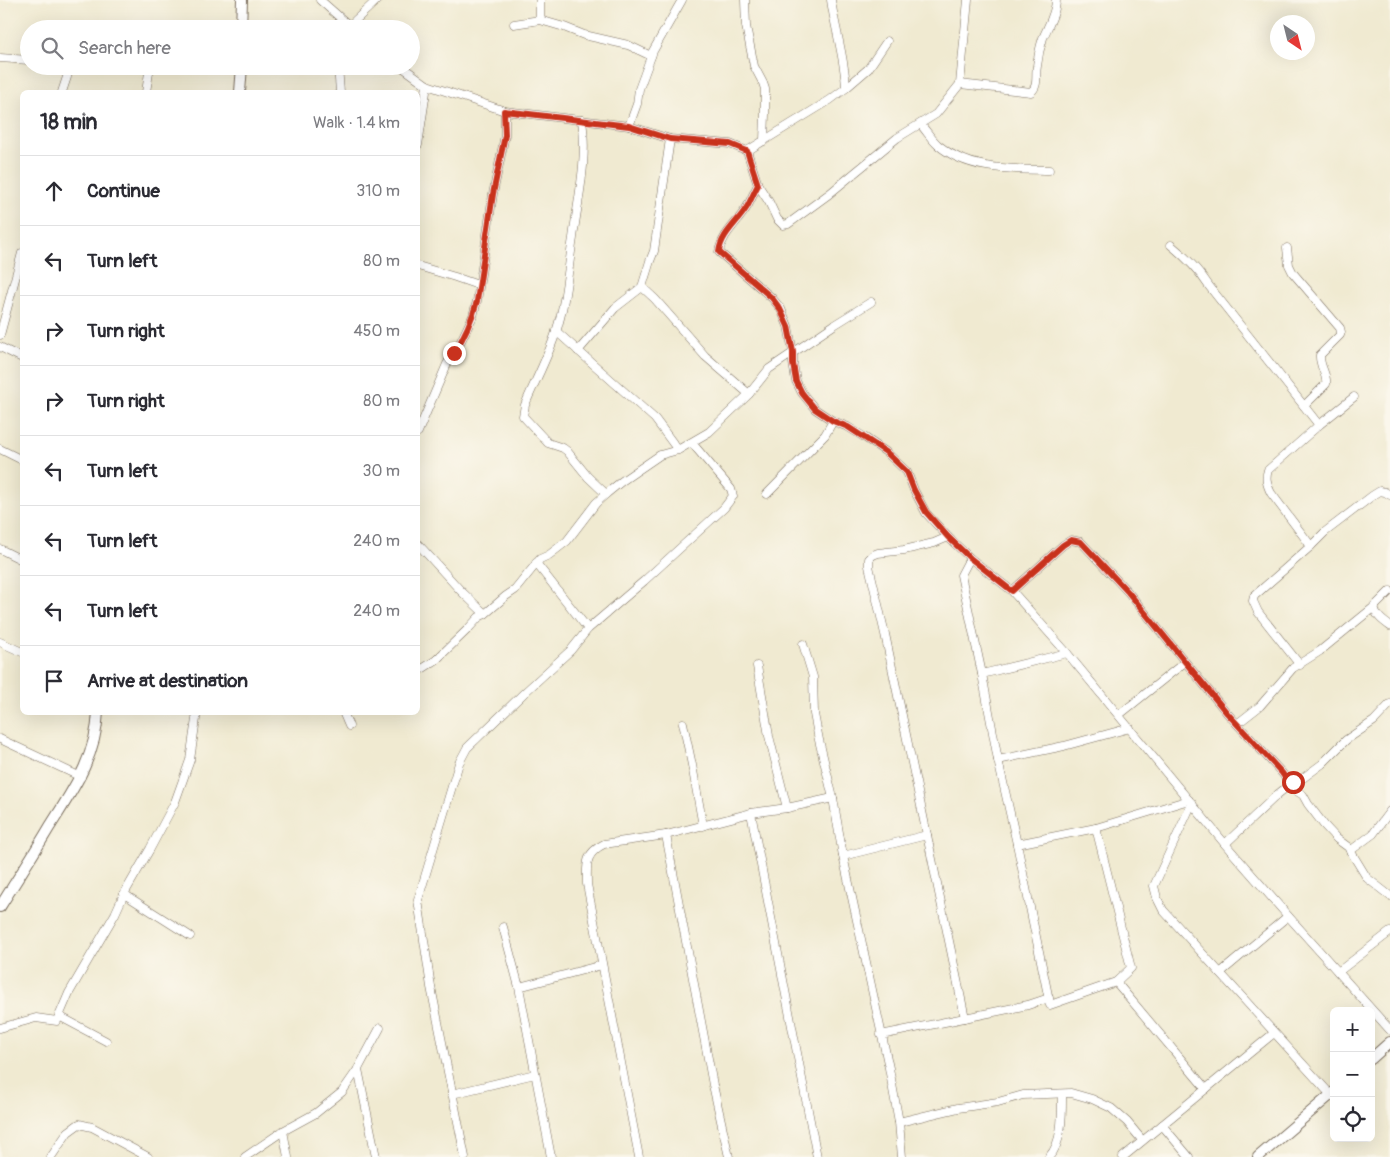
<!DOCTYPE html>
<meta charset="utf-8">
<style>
body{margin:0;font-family:Pangolin,sans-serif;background:#f7f7f7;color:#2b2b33}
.controls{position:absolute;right:15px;bottom:15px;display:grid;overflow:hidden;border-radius:8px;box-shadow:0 5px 20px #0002}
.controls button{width:45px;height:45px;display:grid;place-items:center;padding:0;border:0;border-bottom:1px solid #e1e1e2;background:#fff;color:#2b2b33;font:25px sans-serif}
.compass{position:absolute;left:1270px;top:15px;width:45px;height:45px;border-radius:50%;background:#fff;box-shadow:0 5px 20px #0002;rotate:145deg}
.stop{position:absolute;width:15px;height:15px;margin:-11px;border:4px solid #c8321e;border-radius:50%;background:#fff}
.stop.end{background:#c8321e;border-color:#fff;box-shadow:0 1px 5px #0008}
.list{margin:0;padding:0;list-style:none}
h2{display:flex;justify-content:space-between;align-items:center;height:65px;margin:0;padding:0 20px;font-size:21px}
h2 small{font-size:16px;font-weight:400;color:#7c7c81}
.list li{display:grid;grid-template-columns:32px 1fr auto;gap:15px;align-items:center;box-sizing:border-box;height:70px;padding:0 20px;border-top:1px solid #e1e1e2}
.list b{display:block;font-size:19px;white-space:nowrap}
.list em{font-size:16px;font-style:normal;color:#7c7c81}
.icon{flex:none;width:28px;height:28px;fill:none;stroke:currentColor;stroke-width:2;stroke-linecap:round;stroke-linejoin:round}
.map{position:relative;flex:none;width:1390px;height:1157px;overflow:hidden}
.search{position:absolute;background:#fff;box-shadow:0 5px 20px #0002;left:20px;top:20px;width:400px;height:55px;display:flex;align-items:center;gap:12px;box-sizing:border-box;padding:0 18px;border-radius:28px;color:#7c7c81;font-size:19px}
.panel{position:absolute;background:#fff;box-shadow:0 5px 20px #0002;left:20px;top:90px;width:400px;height:625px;border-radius:8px}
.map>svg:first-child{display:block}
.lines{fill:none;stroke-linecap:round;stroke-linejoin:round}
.minor-casing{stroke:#7a6d5d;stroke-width:9}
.tertiary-casing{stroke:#7a6d5d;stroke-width:12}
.minor{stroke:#fff;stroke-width:8}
.tertiary{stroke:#fff;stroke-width:10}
.route{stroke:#c8321e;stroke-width:6}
</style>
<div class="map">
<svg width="1390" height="1157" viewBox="0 0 1390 1157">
<rect width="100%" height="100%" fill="#fbf7ec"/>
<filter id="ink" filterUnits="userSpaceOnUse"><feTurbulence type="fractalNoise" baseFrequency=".02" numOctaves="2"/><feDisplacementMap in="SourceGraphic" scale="10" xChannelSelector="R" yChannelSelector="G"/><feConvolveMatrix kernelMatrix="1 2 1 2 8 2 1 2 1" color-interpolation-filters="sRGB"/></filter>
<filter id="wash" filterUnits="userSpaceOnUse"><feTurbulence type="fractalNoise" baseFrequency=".0096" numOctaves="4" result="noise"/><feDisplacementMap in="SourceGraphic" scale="20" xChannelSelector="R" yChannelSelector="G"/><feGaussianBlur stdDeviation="1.12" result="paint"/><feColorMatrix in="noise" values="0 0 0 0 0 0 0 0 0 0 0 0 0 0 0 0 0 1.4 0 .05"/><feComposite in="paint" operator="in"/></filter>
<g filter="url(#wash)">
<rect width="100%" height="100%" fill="#f0ead1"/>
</g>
<g filter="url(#ink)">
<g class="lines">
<g class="minor-casing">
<g id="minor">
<polyline points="320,0 353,29"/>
<polyline points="540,0 540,20"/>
<polyline points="745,0 746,26 754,66 763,83 765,89 765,114 764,141"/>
<path d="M831 0C835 29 845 59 846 88"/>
<polyline points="514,24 540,20 564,27 584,35 628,45 651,56"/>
<polyline points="346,29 377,0"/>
<polyline points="0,58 29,60"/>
<polyline points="338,66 340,92"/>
<polyline points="401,66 427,85 505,111 629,126 670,139 730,144 747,151"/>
<path d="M960 84 1031 92C1039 86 1035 75 1037 66 1038 57 1040 47 1043 38 1048 26 1056 13 1056 0"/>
<polyline points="62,92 67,77 68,66"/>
<polyline points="146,92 150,66"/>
<path d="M582 120C588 159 578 199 573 238 568 269 566 302 556 332 548 357 535 381 525 405L523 416 548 443 563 448 567 451 588 477 606 494"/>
<path d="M920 124C926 130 931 139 938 145 969 171 1011 169 1049 170"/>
<polyline points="629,126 637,104 639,89 653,51 682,0"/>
<polyline points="670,139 654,251 650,261 642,287 655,299 705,356 749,394"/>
<polyline points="418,145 427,85"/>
<polyline points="747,151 758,185 769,202 777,219 783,225 788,224 829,194 897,138 936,114 960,84 968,0"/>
<polyline points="747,151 830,100 846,88 868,69 887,41"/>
<path d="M758 185C754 192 751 200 747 207 738 222 722 234 719 252L772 298 781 309 788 326 793 352V363L796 381 802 393 815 409 833 421 848 427 864 437 886 452 907 472 914 490 926 513 948 537 970 558 1012 591 1067 653 1225 844 1288 916 1390 1030"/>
<path d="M1171 245C1187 258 1198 269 1209 286L1319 425"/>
<path d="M1287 248 1289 265 1293 273 1340 328 1341 332 1340 335 1320 355C1319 366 1328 376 1326 384L1304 406"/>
<polyline points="418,266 455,277 478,285"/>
<polyline points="556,331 655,419 678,450"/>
<polyline points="0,335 22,253"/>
<polyline points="0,347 22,358"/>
<polyline points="578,351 615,308 642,287"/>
<polyline points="418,432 447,364 460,343 473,316 477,301 493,194 505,135 505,111"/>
<polyline points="0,449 22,460"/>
<polyline points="767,494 825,435 833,421"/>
<polyline points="418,544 460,590 485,614"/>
<path d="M1311 546 1271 493C1267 485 1265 479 1268 470L1319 425 1354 397"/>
<polyline points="0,549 22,560"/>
<polyline points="970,558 961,575 982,674 998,760 1017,844 1050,1005 1116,982 1131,968 1096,828"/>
<polyline points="536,563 588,629"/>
<polyline points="1012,591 1063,545 1071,540 1081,542 1128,592 1227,713 1282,773 1295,790 1303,795 1308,804 1324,825 1337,839 1348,847 1367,878 1390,896"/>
<path d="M1374 607C1376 616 1383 621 1390 626"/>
<polyline points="0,642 22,652"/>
<polyline points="803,644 813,677 814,714 819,740 833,798 843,856 889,1068 899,1122 902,1157"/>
<polyline points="1300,665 1258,612 1253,601 1254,596 1311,546 1325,532 1372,496 1380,491 1385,492 1390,495"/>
<polyline points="757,666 769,736 787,808"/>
<polyline points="418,667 422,669 436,660 468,629 479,617 485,614 506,596 515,590 540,559 549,555 567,541 596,503 606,494 622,481 660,455 678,450 709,432 749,394 769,369 834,325 871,302"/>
<polyline points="982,674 1067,653"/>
<polyline points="343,712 349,726"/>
<polyline points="1119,715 1185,662"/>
<polyline points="683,723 692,765 703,826"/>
<polyline points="1237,724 1260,706 1293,668 1320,651 1374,607 1390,591"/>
<polyline points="0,739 81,777"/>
<polyline points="998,760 1064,746 1130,728"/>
<polyline points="1192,803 1154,886 1157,898 1163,910 1331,1095"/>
<polyline points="751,813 817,1157"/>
<polyline points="666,835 713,1085 729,1157"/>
<polyline points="927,835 885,634 869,566 869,559 873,555 878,553 904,550 934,543 948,537"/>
<polyline points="1017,844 1096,828 1189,800"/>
<polyline points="1225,844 1278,794 1293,782 1303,778 1322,764 1346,740 1374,721 1390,704"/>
<polyline points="1350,851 1373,834 1390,811"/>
<polyline points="843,856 927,835 965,1018"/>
<polyline points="124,894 190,936"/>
<polyline points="503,927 519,987 551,1157"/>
<polyline points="1338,972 1390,932"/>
<polyline points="1220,973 1288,916"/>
<polyline points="1116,982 1206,1089"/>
<polyline points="519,987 602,965"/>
<polyline points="59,1016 106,1041"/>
<polyline points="0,1028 36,1018 57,1021 69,993 115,914 124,894 150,849 175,802 190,760 197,712"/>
<polyline points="881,1035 1028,1005 1049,998"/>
<polyline points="358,1069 376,1157"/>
<polyline points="452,1094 535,1074"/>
<polyline points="899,1122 958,1108 998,1102 1023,1095 1071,1093 1092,1099 1111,1108 1127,1122 1142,1140"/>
<polyline points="1162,1125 1189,1157"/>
<polyline points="283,1131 288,1157"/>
<polyline points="51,1157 68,1132 79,1124 92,1127 148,1157"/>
<polyline points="245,1157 283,1131 316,1113 342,1092 358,1069 380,1028"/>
<polyline points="465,1157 431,987 418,900 459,763 467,748 524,693 571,650 588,629 644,581 724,508 733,496 731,489 692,443"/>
<path d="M639 1157 587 884C587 865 584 854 604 844L666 835 751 813 787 808 833 798"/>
<path d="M1049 1157C1063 1142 1062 1113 1062 1094"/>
<polyline points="1123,1157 1274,1033"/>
</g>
</g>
<g class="tertiary-casing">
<g id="tertiary">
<polyline points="241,29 242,0"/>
<polyline points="240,92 242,66"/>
<path d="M0 907C16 881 33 855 49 828 72 791 96 758 98 712"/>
<polyline points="1371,1059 1390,1042"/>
<polyline points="1258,1157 1334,1092"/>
</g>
</g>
<use href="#minor" class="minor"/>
<use href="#tertiary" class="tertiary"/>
</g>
</g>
<g class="lines" filter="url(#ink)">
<path class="route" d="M454 353C464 337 472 320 477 301L493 194 505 135 504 111 629 126 670 139 730 144 747 151 758 185C754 192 751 200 747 207 738 222 721 234 719 252L772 298 780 309 788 326 793 352V364L796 381 802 393 815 409 833 421 848 427 886 452 907 472 914 490 926 512 948 537 970 558 1012 591 1063 545 1071 540 1081 542 1128 592 1227 713 1282 773 1290 785 1293 782"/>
</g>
</svg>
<div class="controls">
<button>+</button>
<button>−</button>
<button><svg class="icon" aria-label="locate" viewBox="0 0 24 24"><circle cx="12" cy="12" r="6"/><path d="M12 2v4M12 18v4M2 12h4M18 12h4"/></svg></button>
</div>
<svg class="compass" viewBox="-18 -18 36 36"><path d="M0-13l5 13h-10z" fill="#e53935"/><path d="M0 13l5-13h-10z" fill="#7c7c81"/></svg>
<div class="stop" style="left:1293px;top:782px"></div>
<div class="stop end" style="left:454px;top:353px"></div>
<div class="search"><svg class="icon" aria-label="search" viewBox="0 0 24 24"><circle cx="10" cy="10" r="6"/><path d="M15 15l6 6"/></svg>Search here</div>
<section class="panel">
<h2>18 min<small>Walk · 1.4 km</small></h2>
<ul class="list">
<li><svg class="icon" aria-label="ahead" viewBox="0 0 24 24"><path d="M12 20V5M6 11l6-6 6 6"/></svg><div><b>Continue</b></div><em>310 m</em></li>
<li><svg class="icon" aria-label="left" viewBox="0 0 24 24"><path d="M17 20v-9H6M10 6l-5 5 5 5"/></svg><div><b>Turn left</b></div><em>80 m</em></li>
<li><svg class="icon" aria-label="right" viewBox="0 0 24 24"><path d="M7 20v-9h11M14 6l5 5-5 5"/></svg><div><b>Turn right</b></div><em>450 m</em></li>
<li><svg class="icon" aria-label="right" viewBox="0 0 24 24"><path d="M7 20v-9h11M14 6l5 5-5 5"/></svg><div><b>Turn right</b></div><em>80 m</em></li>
<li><svg class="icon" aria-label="left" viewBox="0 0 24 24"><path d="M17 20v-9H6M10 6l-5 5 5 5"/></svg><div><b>Turn left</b></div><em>30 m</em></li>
<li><svg class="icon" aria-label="left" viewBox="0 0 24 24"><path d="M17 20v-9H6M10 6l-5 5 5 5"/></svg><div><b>Turn left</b></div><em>240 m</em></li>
<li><svg class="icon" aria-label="left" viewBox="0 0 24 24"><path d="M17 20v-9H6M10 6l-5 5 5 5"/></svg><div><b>Turn left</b></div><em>240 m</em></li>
<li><svg class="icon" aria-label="arrive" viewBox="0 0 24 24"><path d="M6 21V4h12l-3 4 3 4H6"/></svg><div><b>Arrive at destination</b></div></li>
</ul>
</section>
</div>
